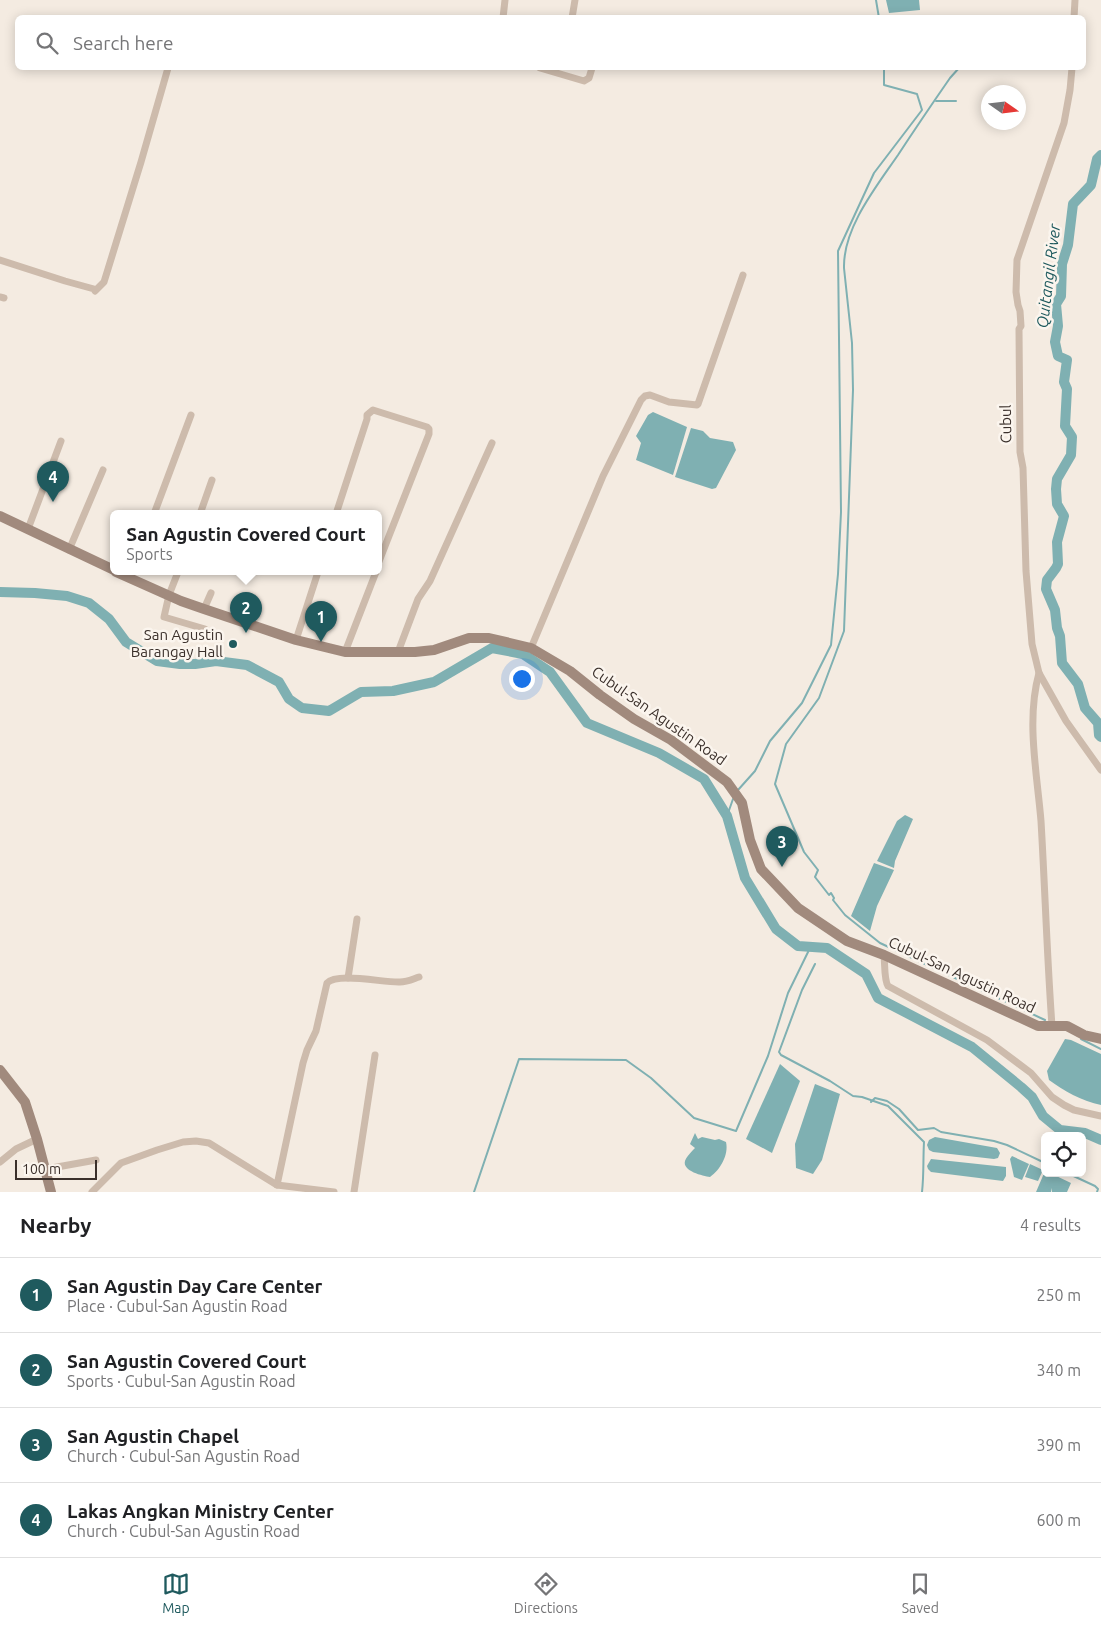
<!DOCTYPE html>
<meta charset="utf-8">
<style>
body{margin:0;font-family:Ubuntu,sans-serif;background:#f2f2f2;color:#202124}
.controls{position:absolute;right:15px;bottom:15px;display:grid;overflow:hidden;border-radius:8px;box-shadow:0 2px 12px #0003}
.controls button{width:45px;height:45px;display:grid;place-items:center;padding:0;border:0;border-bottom:1px solid #e0e0e0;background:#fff;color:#202124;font:25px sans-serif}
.compass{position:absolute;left:981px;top:85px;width:45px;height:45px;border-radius:50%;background:#fff;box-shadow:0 2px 12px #0003;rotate:104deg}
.scale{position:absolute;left:15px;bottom:12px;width:82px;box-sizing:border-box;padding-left:5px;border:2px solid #3b302b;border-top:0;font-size:14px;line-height:18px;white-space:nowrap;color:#3b302b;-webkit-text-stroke:4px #fbf5ee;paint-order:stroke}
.you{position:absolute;left:521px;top:678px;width:18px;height:18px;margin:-12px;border:4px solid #fff;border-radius:50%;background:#1a73e8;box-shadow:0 0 0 8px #1a73e833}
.badge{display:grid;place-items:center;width:32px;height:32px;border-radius:50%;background:#1f5a5e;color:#fff;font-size:16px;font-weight:700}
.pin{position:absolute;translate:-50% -41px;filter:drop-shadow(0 1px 2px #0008)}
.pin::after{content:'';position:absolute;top:26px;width:18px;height:15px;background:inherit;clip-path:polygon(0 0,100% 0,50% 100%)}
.popup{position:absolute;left:110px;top:510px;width:272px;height:65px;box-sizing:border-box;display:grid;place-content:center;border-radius:8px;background:#fff;filter:drop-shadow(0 1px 4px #0005);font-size:16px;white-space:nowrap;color:#757577}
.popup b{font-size:19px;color:#202124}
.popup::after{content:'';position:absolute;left:50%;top:100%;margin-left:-10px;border:10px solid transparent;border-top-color:#fff}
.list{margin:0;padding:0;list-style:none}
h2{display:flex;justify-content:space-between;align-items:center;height:65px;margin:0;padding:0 20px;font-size:21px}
h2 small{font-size:16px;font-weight:400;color:#757577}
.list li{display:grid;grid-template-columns:32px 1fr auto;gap:15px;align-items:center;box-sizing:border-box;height:75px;padding:0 20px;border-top:1px solid #e0e0e0}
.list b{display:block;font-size:19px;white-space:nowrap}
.list p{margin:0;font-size:16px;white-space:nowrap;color:#757577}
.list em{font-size:16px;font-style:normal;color:#757577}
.icon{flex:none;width:28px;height:28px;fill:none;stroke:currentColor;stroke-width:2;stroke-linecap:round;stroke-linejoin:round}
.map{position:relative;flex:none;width:1101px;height:1192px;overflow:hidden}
.search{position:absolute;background:#fff;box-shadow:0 2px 12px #0003;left:15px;right:15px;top:15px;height:55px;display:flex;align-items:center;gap:12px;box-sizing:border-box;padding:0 18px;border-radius:8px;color:#757577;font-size:19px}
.sheet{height:365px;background:#fff}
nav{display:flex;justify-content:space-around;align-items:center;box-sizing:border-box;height:70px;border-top:1px solid #e0e0e0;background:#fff;font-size:14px;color:#757577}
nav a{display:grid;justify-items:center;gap:2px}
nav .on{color:#1f5a5e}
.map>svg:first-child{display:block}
.water{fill:#7fb0b2}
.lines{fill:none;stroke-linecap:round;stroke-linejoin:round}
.stream{stroke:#7fb0b2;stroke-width:2}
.river{stroke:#7fb0b2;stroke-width:10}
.street{stroke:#cdbbac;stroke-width:7}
.secondary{stroke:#a18a7d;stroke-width:10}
.poi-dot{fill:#1f5a5e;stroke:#fbf5ee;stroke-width:2}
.labels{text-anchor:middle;stroke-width:5;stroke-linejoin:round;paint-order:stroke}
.street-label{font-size:15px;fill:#3b302b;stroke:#fbf5ee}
.poi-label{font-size:15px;fill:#3b302b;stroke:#fbf5ee;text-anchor:end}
.water-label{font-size:16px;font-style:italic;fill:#1f5a5e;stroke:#fbf5ee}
</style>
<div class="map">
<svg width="1101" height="1192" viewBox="0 0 1101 1192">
<rect width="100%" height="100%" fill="#f4ebe1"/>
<g class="water">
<polygon points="886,0 919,0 920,10 889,13"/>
<polygon points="653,412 687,427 673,475 636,460 641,443 636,436 648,415"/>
<polygon points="691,428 703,431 710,438 733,442 736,450 716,488 712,489 675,477"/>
<polygon points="905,815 913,819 895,861 894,868 877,861 897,821"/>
<polygon points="874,863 894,870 877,906 870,931 851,916"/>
<path d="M1065 1039 1071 1040 1101 1054V1105C1082 1101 1064 1091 1049 1080L1047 1071Z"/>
<polygon points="780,1064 800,1081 772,1153 746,1139"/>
<polygon points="815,1084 840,1094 822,1160 813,1174 796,1168 795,1144"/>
<path d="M695 1133 698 1139 702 1137 715 1140 719 1139 726 1142C729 1155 720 1170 710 1177 703 1176 682 1171 685 1161 686 1157 692 1151 695 1148L690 1144Z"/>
<polygon points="935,1137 997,1148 1000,1153 998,1158 994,1159 933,1152 929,1150 927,1145 929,1140"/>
<polygon points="1012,1156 1029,1164 1022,1180 1014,1177 1010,1159"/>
<polygon points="931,1159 1006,1167 1006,1176 1003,1181 931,1172 928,1169 927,1166"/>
<polygon points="1030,1164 1043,1170 1038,1181 1025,1177"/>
<polygon points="1045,1171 1045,1173 1050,1173 1071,1183 1067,1192 1052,1192 1052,1188 1051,1192 1036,1192"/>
</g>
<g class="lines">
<g class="stream">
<polyline points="876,0 879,18"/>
<path d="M959 68 950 78C932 104 915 129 898 155 876 187 843 228 844 268L852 343 853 390 844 631 819 698 786 744 775 784 804 852 818 870 815 877 829 895 831 893 834 898 833 900 845 915 880 943 1045 1020"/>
<polyline points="936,101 956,101"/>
<polyline points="738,790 755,771 770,741 802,703 831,645 838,574 841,512 838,251 874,173 922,110 917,94 884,85 884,68"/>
<polyline points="727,816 733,799"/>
<path d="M815 964 802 990 779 1052 781 1055 830 1081 853 1096 862 1097 888 1106 924 1142C923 1159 924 1175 922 1192"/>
<polyline points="1081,1039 1101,1049"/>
<polyline points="871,1102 875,1098 887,1101 899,1109 918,1130 934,1128 941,1132 994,1141 1007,1145 1045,1163"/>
<polyline points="1067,1173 1095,1186 1098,1189 1097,1192"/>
<polyline points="474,1192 519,1059 626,1060 651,1078 694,1118 736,1131 768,1056 788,993 810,948"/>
</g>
<g class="river">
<polyline points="1101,155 1097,159 1091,185 1073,204 1068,245 1062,264 1061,296 1056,304 1058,326 1055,342 1058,356 1067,360 1064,382 1067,389 1065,426 1072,437 1071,455 1057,479 1056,489 1057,504 1064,516 1057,542 1058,564 1056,568 1047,580 1046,589 1055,610 1057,628 1060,636 1062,663 1078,684 1085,708 1098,723 1099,735 1101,737"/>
<polyline points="0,592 35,593 67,596 89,603 109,619 126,642 157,661 180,664 195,664 216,661 247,665 279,682 289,699 302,708 329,711 361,692 393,691 434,682 492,648 523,654 550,672 587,723 659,753 704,779 727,816 745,878 776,929 798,946 827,948 866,974 878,998 972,1047 1021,1087 1032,1097 1043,1116 1060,1130 1085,1133 1101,1140"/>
</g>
<g class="street">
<polyline points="503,18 505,0"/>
<polyline points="572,18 575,0"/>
<polyline points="1074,18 1075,0"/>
<polyline points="540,68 584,81 589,78 592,68"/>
<polyline points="1072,68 1070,90 1064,123 1017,260 1016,292 1018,305 1020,311 1021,326 1019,329 1020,452 1023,468 1026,571 1032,644 1039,673 1066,721 1101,770"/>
<polyline points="0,260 65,281 94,289 95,291 104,282 141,162 168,68"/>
<polyline points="0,297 4,298"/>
<polyline points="154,514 191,415"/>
<polyline points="200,514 212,480"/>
<polyline points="336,514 367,419 367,415 373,410 427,427 429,429 429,434 378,564"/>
<polyline points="28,529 61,441"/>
<polyline points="69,550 103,470"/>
<polyline points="178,572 169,595 164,617 205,629"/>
<polyline points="204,609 211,593"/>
<polyline points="296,640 318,572"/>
<polyline points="531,648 603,476 641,400 645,396 650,395 669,402 697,405 698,404 743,275"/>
<polyline points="345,652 376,572"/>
<polyline points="398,652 418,599 430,581 492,443"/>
<path d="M1039 673C1026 720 1037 773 1041 821 1045 889 1047 957 1052 1026"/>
<path d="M884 955C885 964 884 980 888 986L987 1040 1031 1073 1052 1097 1064 1105 1074 1110 1101 1116"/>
<polyline points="348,978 357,919"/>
<polyline points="0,1162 16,1149 37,1139"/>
<polyline points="46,1169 96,1160"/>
<path d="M277 1185 303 1063 307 1050 316 1031 327 983C337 972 385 983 400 982 407 982 413 979 419 977"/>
<polyline points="92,1192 121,1163 157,1150 183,1142 196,1141 209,1143 277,1185 334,1192"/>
<polyline points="354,1192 375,1055"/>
</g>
<g class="secondary">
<polyline points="0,516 114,570"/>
<polyline points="116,572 181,601 204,609 296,640 345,652 415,652 434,650 469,638 489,638 531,648 570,671 600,695 634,719 671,740 727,782 742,803 750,840 761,869 798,908 847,941 884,955 1038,1026 1067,1026 1084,1035 1101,1039"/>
<polyline points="0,1070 25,1102 37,1139 51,1192"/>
</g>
</g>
<circle class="poi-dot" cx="233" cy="644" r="5"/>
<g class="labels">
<g class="street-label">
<text transform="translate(1006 424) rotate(-91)" y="5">Cubul</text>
<text transform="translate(659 716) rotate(35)" y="5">Cubul-San Agustin Road</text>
<text transform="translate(962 975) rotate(25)" y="5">Cubul-San Agustin Road</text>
</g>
<g class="poi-label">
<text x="223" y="640">San Agustin<tspan x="223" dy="17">Barangay Hall</tspan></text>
</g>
<g class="water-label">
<text transform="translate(1048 276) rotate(-83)" y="6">Quitangil River</text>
</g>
</g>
</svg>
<div class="controls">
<button><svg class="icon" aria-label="locate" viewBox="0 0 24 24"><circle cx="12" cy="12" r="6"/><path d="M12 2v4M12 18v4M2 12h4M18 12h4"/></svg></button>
</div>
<svg class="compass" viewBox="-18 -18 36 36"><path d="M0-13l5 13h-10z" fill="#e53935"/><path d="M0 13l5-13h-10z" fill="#757577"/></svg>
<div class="scale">100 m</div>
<div class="you"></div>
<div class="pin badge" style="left:321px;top:642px">1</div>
<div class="pin badge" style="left:246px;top:633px">2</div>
<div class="popup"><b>San Agustin Covered Court</b>Sports</div>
<div class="pin badge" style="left:782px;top:867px">3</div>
<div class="pin badge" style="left:53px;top:502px">4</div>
<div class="search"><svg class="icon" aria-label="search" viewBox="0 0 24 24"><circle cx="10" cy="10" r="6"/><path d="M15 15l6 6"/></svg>Search here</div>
</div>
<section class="sheet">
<h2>Nearby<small>4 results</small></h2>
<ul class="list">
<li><span class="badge">1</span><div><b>San Agustin Day Care Center</b><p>Place · Cubul-San Agustin Road</p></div><em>250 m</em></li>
<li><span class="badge">2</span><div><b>San Agustin Covered Court</b><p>Sports · Cubul-San Agustin Road</p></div><em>340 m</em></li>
<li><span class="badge">3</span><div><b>San Agustin Chapel</b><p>Church · Cubul-San Agustin Road</p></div><em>390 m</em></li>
<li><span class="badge">4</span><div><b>Lakas Angkan Ministry Center</b><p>Church · Cubul-San Agustin Road</p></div><em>600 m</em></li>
</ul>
</section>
<nav>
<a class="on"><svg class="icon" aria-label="map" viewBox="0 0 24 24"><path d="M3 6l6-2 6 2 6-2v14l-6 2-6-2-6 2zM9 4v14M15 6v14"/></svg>Map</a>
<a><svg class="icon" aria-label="directions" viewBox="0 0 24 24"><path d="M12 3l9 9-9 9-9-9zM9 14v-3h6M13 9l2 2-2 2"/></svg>Directions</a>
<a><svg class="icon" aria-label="saved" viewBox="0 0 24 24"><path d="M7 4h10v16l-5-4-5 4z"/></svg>Saved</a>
</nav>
